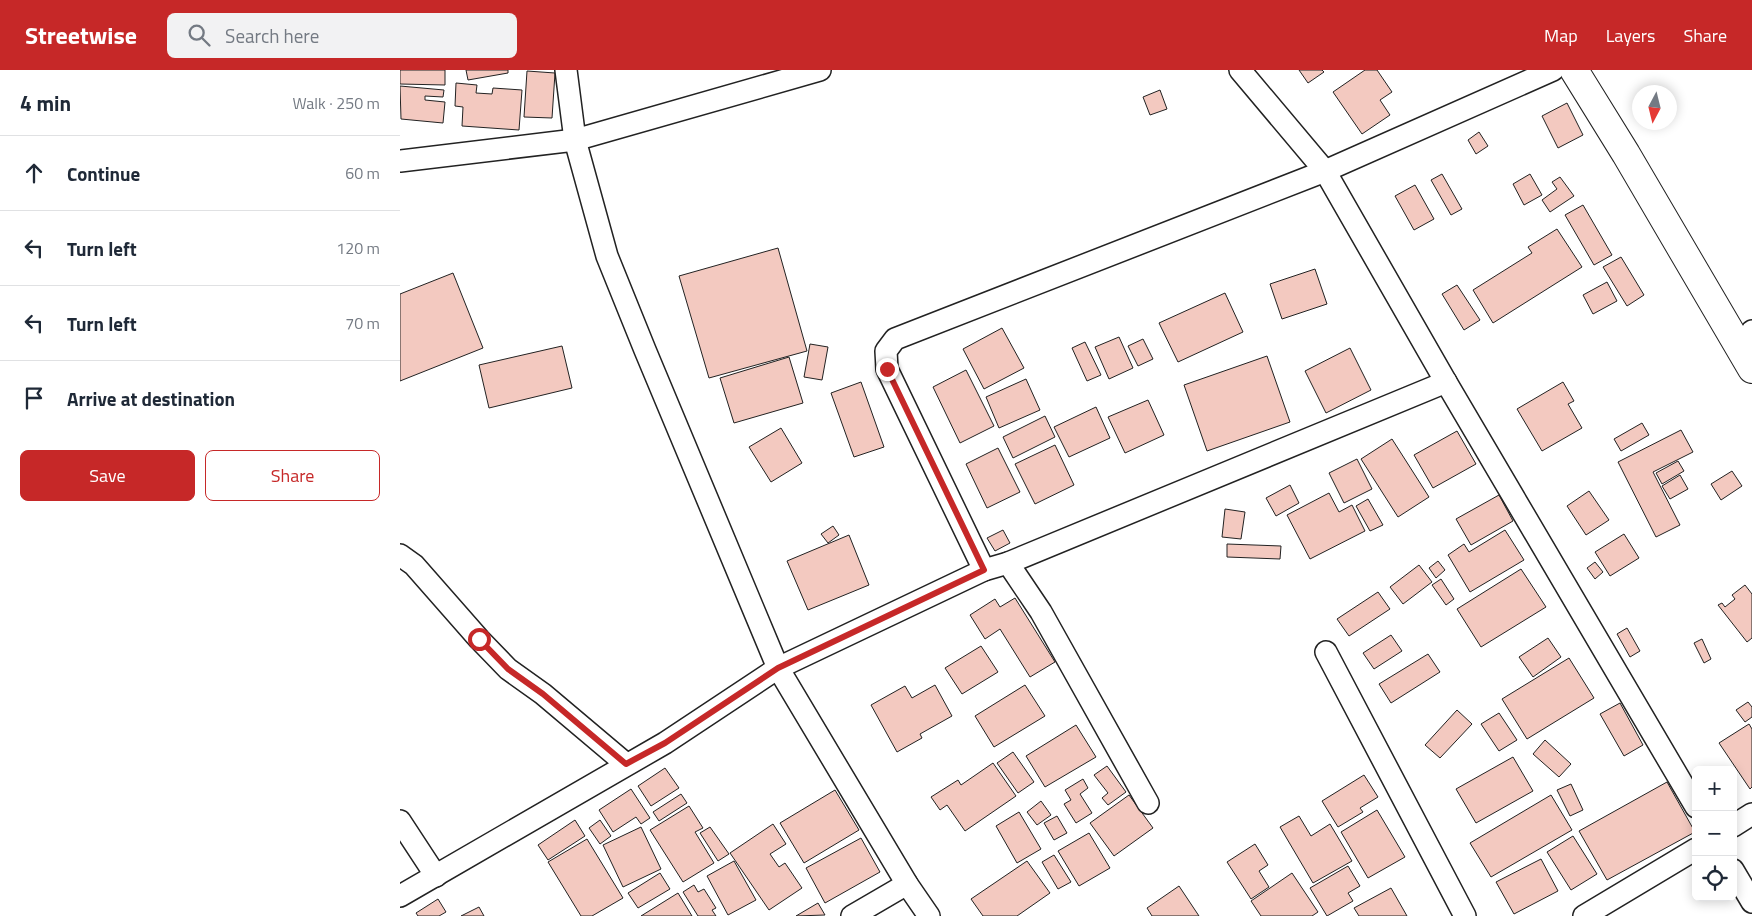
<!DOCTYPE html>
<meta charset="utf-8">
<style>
body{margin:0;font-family:"Titillium Web",sans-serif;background:#f2f2f3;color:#1f2937}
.controls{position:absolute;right:15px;bottom:15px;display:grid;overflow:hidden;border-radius:8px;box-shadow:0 2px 12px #0003}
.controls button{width:45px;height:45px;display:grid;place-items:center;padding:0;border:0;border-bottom:1px solid #e0e1e3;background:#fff;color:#1f2937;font:25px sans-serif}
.compass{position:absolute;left:1232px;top:15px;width:45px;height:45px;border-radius:50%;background:#fff;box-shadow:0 2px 12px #0003;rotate:187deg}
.stop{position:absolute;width:15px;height:15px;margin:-11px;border:4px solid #c62828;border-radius:50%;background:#fff}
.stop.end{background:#c62828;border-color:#fff;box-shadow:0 1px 5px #0008}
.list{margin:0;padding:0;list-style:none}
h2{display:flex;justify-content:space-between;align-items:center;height:65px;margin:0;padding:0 20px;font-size:21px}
h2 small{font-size:16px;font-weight:400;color:#747a83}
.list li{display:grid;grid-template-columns:32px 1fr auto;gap:15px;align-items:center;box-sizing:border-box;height:75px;padding:0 20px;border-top:1px solid #e0e1e3}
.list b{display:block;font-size:19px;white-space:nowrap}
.list em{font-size:16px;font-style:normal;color:#747a83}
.actions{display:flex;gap:10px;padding:15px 20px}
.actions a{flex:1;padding:11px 0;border:1px solid #c62828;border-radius:8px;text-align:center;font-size:18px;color:#c62828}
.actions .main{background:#c62828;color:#fff}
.icon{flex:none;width:28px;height:28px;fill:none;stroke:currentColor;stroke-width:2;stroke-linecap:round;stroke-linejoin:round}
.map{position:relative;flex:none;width:1352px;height:846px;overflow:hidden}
header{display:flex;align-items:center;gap:30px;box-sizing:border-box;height:70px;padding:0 25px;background:#c62828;color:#fff}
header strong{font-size:24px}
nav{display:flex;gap:28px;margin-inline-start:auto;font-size:18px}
.search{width:350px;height:45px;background:#f2f2f3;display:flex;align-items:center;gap:12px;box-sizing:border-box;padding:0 18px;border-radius:8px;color:#747a83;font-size:19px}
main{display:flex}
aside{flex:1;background:#fff}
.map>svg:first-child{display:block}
.building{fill:#f3c9c0;stroke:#222}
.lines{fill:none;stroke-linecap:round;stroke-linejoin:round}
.minor-casing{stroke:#222;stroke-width:24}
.trunk-casing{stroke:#222;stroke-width:30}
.minor{stroke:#fff;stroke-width:21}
.trunk{stroke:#fff;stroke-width:28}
.route{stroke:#c62828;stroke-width:6}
</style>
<header>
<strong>Streetwise</strong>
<div class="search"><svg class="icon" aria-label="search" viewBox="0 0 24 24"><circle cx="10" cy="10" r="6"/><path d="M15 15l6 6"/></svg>Search here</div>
<nav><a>Map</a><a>Layers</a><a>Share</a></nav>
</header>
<main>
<aside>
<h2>4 min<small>Walk · 250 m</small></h2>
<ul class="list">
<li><svg class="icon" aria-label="ahead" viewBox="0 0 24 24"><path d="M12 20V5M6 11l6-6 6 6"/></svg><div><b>Continue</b></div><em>60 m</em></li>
<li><svg class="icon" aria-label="left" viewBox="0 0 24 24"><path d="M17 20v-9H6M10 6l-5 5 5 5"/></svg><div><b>Turn left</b></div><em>120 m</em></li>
<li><svg class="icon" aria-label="left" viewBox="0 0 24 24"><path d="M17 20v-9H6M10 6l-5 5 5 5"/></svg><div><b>Turn left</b></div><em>70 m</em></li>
<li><svg class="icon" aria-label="arrive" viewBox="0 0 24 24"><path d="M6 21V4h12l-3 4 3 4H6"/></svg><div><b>Arrive at destination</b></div></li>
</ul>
<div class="actions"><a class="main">Save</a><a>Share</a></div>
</aside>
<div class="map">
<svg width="1352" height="846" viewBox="0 0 1352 846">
<rect width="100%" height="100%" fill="#fff"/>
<g class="building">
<polygon points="0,0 45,0 45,15 0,14"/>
<polygon points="66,0 108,0 108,3 68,10"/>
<polygon points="899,0 922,0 924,2 908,13"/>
<polygon points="965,0 977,0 992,22 980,30 990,45 962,64 933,22"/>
<polygon points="127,1 155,3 152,48 124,47"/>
<polygon points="56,13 77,15 76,23 92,24 93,18 122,20 119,60 62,56 63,37 55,36"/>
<polygon points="0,16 44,20 43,27 25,26 25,30 45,32 43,53 1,49"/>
<polygon points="760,20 767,39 750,45 743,27"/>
<polygon points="1167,33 1183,65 1158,78 1142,46"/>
<polygon points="1079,62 1088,76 1076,84 1068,70"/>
<polygon points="1042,104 1062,139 1051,145 1031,110"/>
<polygon points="1130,104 1142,125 1124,135 1113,114"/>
<polygon points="1160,107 1174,126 1150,142 1142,130 1157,119 1152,112"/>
<polygon points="1015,115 1034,149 1014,160 995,126"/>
<polygon points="1183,135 1212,185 1194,195 1165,145"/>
<polygon points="1157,159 1182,197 1093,253 1073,220 1132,183 1128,177"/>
<polygon points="378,178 407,281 309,308 279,206"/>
<polygon points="1221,187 1244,225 1227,236 1203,197"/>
<polygon points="915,199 927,234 882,249 870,214"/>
<polygon points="53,203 83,278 0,311 0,224"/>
<polygon points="1207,212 1217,231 1193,244 1183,225"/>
<polygon points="1057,215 1080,250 1064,260 1042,224"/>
<polygon points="825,223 843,262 778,292 759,253"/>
<polygon points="602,258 624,298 584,319 563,279"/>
<polygon points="719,267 733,298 709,309 695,277"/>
<polygon points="743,269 753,289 738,296 728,276"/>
<polygon points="685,272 701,305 687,311 672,278"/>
<polygon points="410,274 428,277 422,310 404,307"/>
<polygon points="162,276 172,318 89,338 79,295"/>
<polygon points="950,278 971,320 926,343 905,301"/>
<polygon points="867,286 890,352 807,381 784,315"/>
<polygon points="389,287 403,333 334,353 320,308"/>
<polygon points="566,300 594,356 560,373 533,317"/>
<polygon points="626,309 640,340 599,358 586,327"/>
<polygon points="461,312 484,377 454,387 431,323"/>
<polygon points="1163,312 1174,331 1168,334 1182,358 1142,381 1117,339"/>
<polygon points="748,330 764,365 725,383 708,347"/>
<polygon points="696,337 710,368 669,387 654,357"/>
<polygon points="645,346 655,367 613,388 603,367"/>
<polygon points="1242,353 1249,365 1221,381 1214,369"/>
<polygon points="381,358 402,393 371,412 349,377"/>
<polygon points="1281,360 1293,382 1253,402 1280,455 1256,467 1218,392"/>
<polygon points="1057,361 1076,394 1033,418 1014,385"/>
<polygon points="992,369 1029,427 998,447 961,389"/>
<polygon points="655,375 674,415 635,434 615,394"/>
<polygon points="598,378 620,422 587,438 566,394"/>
<polygon points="957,389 972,419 944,433 929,403"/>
<polygon points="1278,391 1284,401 1262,414 1256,403"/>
<polygon points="1332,401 1342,416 1321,430 1311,414"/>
<polygon points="1280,405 1288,419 1270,429 1262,416"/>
<polygon points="890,415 899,433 876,446 866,428"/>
<polygon points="1189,421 1209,450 1186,465 1167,436"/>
<polygon points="929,423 939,442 952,435 965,461 910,489 887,445"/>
<polygon points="1099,425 1113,451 1071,475 1056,449"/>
<polygon points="968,429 983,455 970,461 956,436"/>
<polygon points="825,439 845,442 841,469 822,467"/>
<polygon points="433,456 439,465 428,473 421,464"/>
<polygon points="603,460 610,473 595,481 587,468"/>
<polygon points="1105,460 1124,490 1070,522 1048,485 1064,474 1069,482"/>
<polygon points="1224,464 1239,488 1210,506 1195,482"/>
<polygon points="449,465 469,515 408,540 387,491"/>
<polygon points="827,474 881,476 880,489 827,487"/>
<polygon points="1038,491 1045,500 1036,508 1029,498"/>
<polygon points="1195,492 1203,502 1195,509 1187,498"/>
<polygon points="1019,495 1032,512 1003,534 990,517"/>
<polygon points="1121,499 1146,537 1081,577 1057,539"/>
<polygon points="1041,509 1054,529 1046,535 1032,515"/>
<polygon points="1345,515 1352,524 1352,568 1347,572 1318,535 1322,533 1325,537 1335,529 1332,525"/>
<polygon points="978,522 990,539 949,566 937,549"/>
<polygon points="615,528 655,592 630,607 600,559 585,569 570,545 595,529 600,537"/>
<polygon points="1227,558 1240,581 1230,587 1217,564"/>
<polygon points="991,565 1002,581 974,599 963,583"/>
<polygon points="1148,568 1161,587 1133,607 1119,587"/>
<polygon points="1302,569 1311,589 1304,593 1294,573"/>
<polygon points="581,576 598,602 562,624 545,598"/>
<polygon points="1028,584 1040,602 991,633 979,614"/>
<polygon points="1169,588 1194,628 1127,669 1102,629"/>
<polygon points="535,615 552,646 520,664 522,668 497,682 471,635 505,616 512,628"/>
<polygon points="625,615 645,646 594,677 575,646"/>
<polygon points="1348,632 1352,637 1352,647 1345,652 1336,640"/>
<polygon points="1220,633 1243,675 1224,686 1200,644"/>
<polygon points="1057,640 1072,654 1040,688 1025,675"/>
<polygon points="1099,643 1117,670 1099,681 1081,654"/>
<polygon points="1349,654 1352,659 1352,717 1350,719 1319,673"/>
<polygon points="676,655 696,687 645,717 626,686"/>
<polygon points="1145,670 1171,694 1159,707 1133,684"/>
<polygon points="613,682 634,712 618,723 597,693"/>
<polygon points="1113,687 1133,721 1076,753 1056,719"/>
<polygon points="593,693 616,726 565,761 547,735 540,740 531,727 558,710 561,715"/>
<polygon points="707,696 726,722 708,735 702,728 708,723 694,705"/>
<polygon points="265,698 279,718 251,736 238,716"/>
<polygon points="964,705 978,727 960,738 963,742 938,757 922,731"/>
<polygon points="683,709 688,718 680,724 692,743 676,753 664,734 671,730 665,720"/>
<polygon points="1267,712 1295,762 1207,810 1179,761"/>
<polygon points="1171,714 1183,740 1170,746 1157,720"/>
<polygon points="231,719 250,748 241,754 236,747 213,762 199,740"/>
<polygon points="435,720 459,760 404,793 380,753"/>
<polygon points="281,724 287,733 259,751 253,742"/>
<polygon points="729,725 753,758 714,786 690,753"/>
<polygon points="1151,725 1172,760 1091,807 1070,773"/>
<polygon points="641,731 651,745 637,755 627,742"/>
<polygon points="289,736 303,758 295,762 314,793 283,812 250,760"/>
<polygon points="977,740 1005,787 968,808 941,762"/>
<polygon points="619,742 641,779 617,793 596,756"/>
<polygon points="657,746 667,763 654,770 644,753"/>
<polygon points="899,746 911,766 930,754 952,791 913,813 880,757"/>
<polygon points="175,750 185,766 148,790 138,775"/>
<polygon points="200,750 211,766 200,774 189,758"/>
<polygon points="373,754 386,774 370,784 379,797 385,793 402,818 369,840 330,783"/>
<polygon points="241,757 261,799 223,817 203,775"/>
<polygon points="310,757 329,784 318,791 300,763"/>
<polygon points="689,763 710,798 679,816 658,781"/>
<polygon points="1173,766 1197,804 1171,820 1147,782"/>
<polygon points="461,768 480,802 425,833 406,798"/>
<polygon points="187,769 223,828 192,846 181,846 148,792"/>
<polygon points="855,774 868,795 859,801 869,817 851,829 827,792"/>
<polygon points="654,785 671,812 658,819 642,792"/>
<polygon points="1141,789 1158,821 1114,844 1096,812"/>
<polygon points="334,791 356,830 328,845 307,806"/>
<polygon points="627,791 650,823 617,846 583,846 571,829"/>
<polygon points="948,796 960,816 948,823 953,831 927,846 910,818"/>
<polygon points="260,803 270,819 238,838 228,823"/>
<polygon points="892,803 918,842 912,846 861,846 851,831"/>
<polygon points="294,815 298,822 304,819 316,838 312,840 316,846 298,846 283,822"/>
<polygon points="779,816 799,846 752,846 747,838"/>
<polygon points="991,818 1007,846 959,846 954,838"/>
<polygon points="278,823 292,846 241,846"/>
<polygon points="38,829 46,842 39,846 18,846 16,843"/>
<polygon points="418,833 425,845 396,846"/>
<polygon points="79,837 84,846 61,846"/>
</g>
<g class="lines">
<g class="minor-casing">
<g id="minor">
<polyline points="166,0 175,70 207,186 245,280 378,598 507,814 529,846"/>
<polyline points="840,0 925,101 1046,312 1296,737"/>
<polyline points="0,91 175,70 420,0"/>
<polyline points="1343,284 1352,261"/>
<polyline points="0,485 14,495 79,569 108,599 143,624 226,694"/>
<polyline points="608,493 641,542 748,733"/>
<polyline points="584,500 487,299 486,281 495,269 925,101 1153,0"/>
<polyline points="926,582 1065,846"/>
<polyline points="0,751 36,806"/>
<polyline points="1333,756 1352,744"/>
<polyline points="1333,800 1352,832"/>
<polyline points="0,826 265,673 378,598 584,500 608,493 1046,312"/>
<polyline points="452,846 507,814"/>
<polyline points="1184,846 1296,779"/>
</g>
</g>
<g class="trunk-casing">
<polyline id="trunk" points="1174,0 1226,84 1352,299"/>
</g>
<use href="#minor" class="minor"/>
<use href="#trunk" class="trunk"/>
</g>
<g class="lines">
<polyline class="route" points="79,569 108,599 143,624 226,694 265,673 378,598 584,500 487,299"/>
</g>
</svg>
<div class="controls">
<button>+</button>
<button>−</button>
<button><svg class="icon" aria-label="locate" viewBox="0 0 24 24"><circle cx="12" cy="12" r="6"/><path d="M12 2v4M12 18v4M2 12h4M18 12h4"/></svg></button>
</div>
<svg class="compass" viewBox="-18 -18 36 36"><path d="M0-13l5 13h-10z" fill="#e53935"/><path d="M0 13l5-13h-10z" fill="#747a83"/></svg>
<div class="stop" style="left:79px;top:569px"></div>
<div class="stop end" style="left:487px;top:299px"></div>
</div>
</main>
